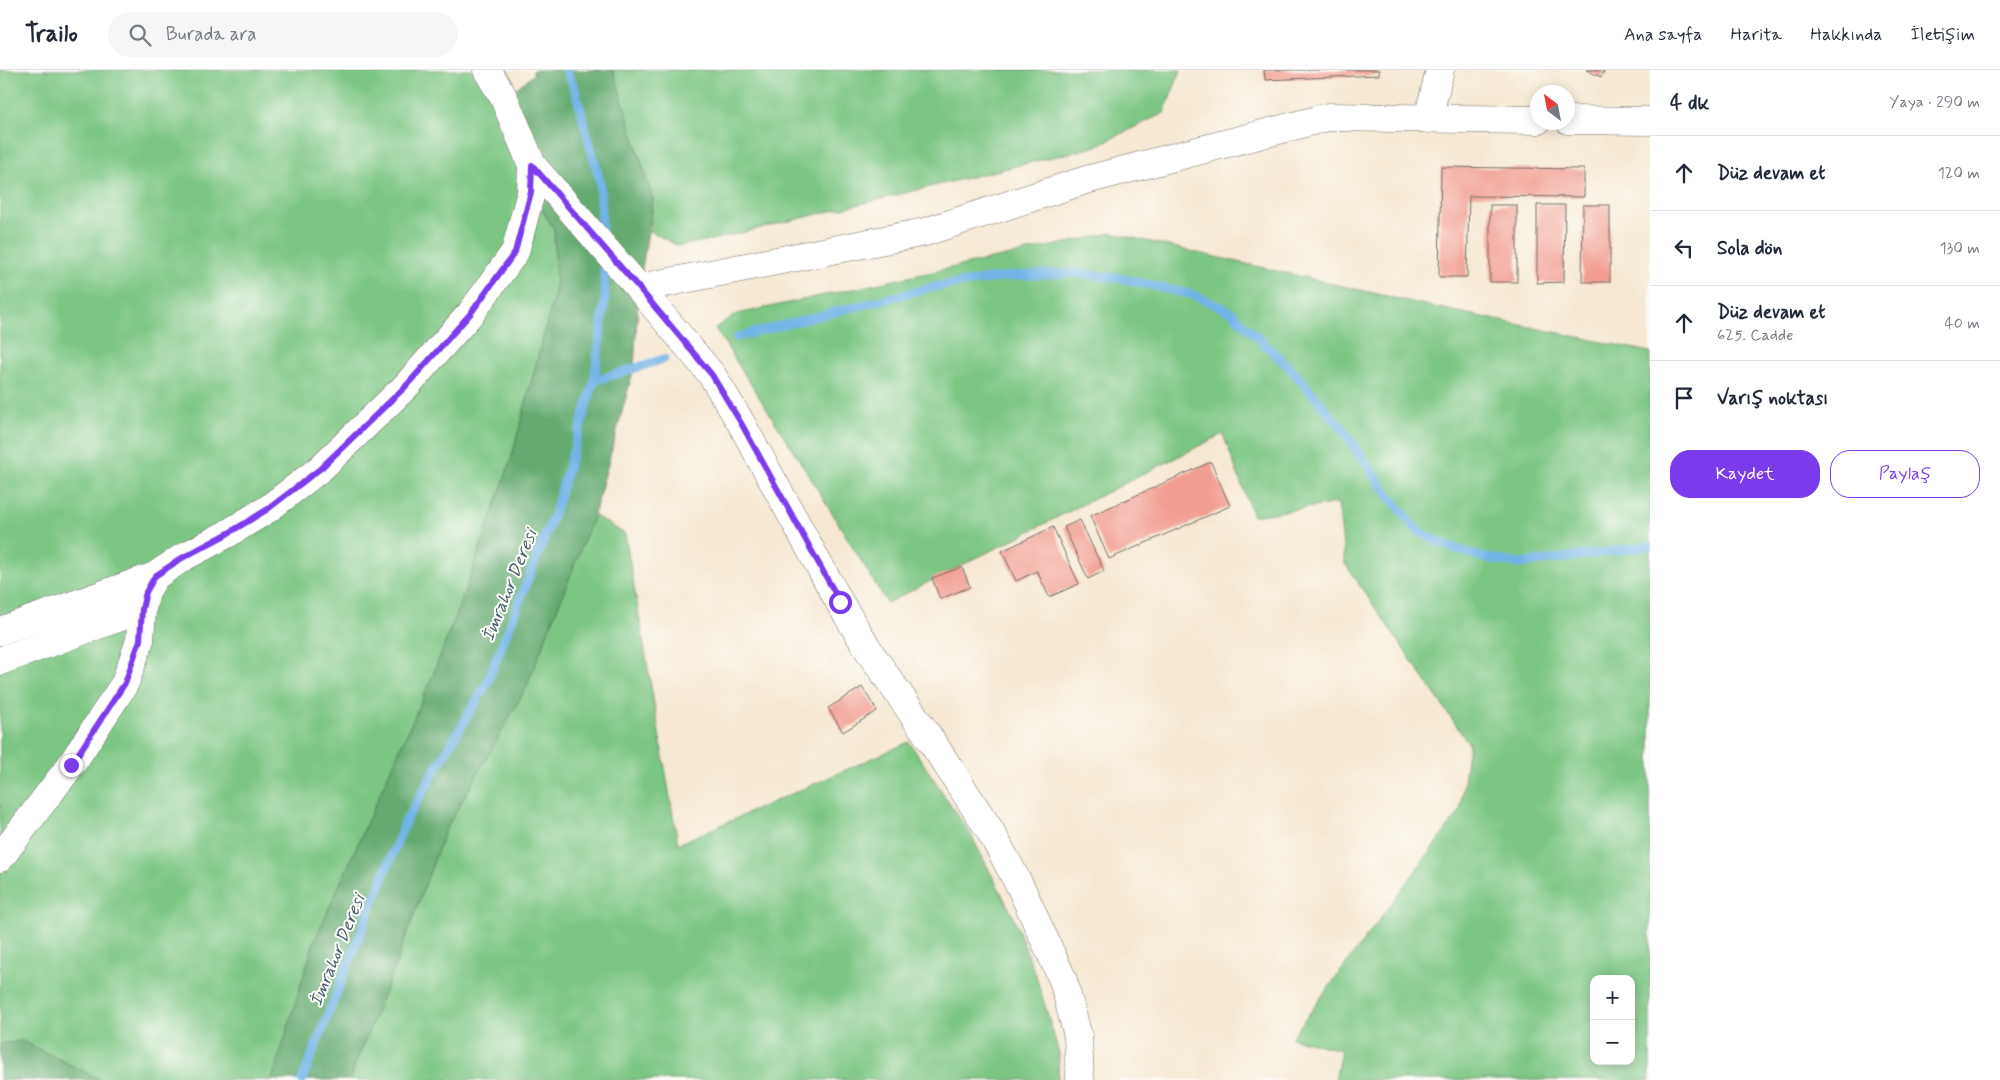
<!DOCTYPE html>
<html lang="tr">
<meta charset="utf-8">
<style>
body{margin:0;font-family:Mynerve,sans-serif;background:#f6f6f7;color:#1f2937}
.controls{position:absolute;right:15px;bottom:15px;display:grid;overflow:hidden;border-radius:10px;box-shadow:0 2px 12px #0003}
.controls button{width:45px;height:45px;display:grid;place-items:center;padding:0;border:0;border-bottom:1px solid #e0e1e3;background:#fff;color:#1f2937;font:25px sans-serif}
.compass{position:absolute;left:1530px;top:15px;width:45px;height:45px;border-radius:50%;background:#fff;box-shadow:0 2px 12px #0003;rotate:328deg}
.stop{position:absolute;width:15px;height:15px;margin:-11px;border:4px solid #7c3aed;border-radius:50%;background:#fff}
.stop.end{background:#7c3aed;border-color:#fff;box-shadow:0 1px 5px #0008}
.list{margin:0;padding:0;list-style:none}
h2{display:flex;justify-content:space-between;align-items:center;height:65px;margin:0;padding:0 20px;font-size:21px}
h2 small{font-size:16px;font-weight:400;color:#747a83}
.list li{display:grid;grid-template-columns:32px 1fr auto;gap:15px;align-items:center;box-sizing:border-box;height:75px;padding:0 20px;border-top:1px solid #e0e1e3}
.list b{display:block;font-size:19px;white-space:nowrap}
.list p{margin:0;font-size:16px;white-space:nowrap;color:#747a83}
.list em{font-size:16px;font-style:normal;color:#747a83}
.actions{display:flex;gap:10px;padding:15px 20px}
.actions a{flex:1;padding:11px 0;border:1px solid #7c3aed;border-radius:20px;text-align:center;font-size:18px;color:#7c3aed}
.actions .main{background:#7c3aed;color:#fff}
.icon{flex:none;width:28px;height:28px;fill:none;stroke:currentColor;stroke-width:2;stroke-linecap:round;stroke-linejoin:round}
.map{position:relative;flex:none;width:1650px;height:1010px;overflow:hidden}
header{display:flex;align-items:center;gap:30px;box-sizing:border-box;height:70px;padding:0 25px;background:#fff;border-bottom:1px solid #e0e1e3}
header strong{font-size:24px}
nav{display:flex;gap:28px;margin-inline-start:auto;font-size:18px}
.search{width:350px;height:45px;background:#f6f6f7;display:flex;align-items:center;gap:12px;box-sizing:border-box;padding:0 18px;border-radius:28px;color:#747a83;font-size:19px}
main{display:flex}
aside{flex:1;background:#fff}
.map>svg:first-child{display:block}
.green{fill:#7cc683;stroke:#547857;fill-rule:evenodd}
.forest{fill:#65ab71;stroke:#486b4e}
.lines{fill:none;stroke-linecap:round;stroke-linejoin:round}
.stream{stroke:#71b4e7;stroke-width:9}
.building{fill:#f29e92}
.minor-casing{stroke:#726d65;stroke-width:29}
.minor{stroke:#fff;stroke-width:28}
.route{stroke:#7c3aed;stroke-width:6}
.labels{text-anchor:middle;stroke-width:4;stroke-linejoin:round;paint-order:stroke}
.water-label{font-size:18px;font-style:italic;fill:#445b6d;stroke:#fdfcf7}
</style>
<header>
<strong>Trailo</strong>
<div class="search"><svg class="icon" aria-label="search" viewBox="0 0 24 24"><circle cx="10" cy="10" r="6"/><path d="M15 15l6 6"/></svg>Burada ara</div>
<nav><a>Ana sayfa</a><a>Harita</a><a>Hakkında</a><a>İletişim</a></nav>
</header>
<main>
<div class="map">
<svg width="1650" height="1010" viewBox="0 0 1650 1010">
<rect width="100%" height="100%" fill="#fdfcf7"/>
<filter id="ink" filterUnits="userSpaceOnUse"><feTurbulence type="fractalNoise" baseFrequency=".02" numOctaves="2"/><feDisplacementMap in="SourceGraphic" scale="10" xChannelSelector="R" yChannelSelector="G"/><feConvolveMatrix kernelMatrix="1 2 1 2 8 2 1 2 1" color-interpolation-filters="sRGB"/></filter>
<filter id="wash" filterUnits="userSpaceOnUse"><feTurbulence type="fractalNoise" baseFrequency=".0096" numOctaves="4" result="noise"/><feDisplacementMap in="SourceGraphic" scale="20" xChannelSelector="R" yChannelSelector="G"/><feGaussianBlur stdDeviation="1.12" result="paint"/><feColorMatrix in="noise" values="0 0 0 0 0 0 0 0 0 0 0 0 0 0 0 0 0 1.4 0 .05"/><feComposite in="paint" operator="in"/></filter>
<g filter="url(#wash)">
<rect width="100%" height="100%" fill="#f6e8d2"/>
<g class="green">
<polygon points="0,0 487,0 531,122 554,159 556,218 511,390 468,513 433,605 314,872 272,1010 101,1010 22,971 0,974 0,591 142,539 0,561"/>
<polygon points="613,0 1181,0 1164,43 1094,77 716,169 678,176 650,161 653,130"/>
<path d="M1112 163 1425 235 1650 282V1010H1335L1341 980 1291 968 1460 741 1469 674 1345 494 1338 433 1253 446 1223 364 887 533 810 407 715 258 737 244ZM1594 909H1631V991H1594Z"/>
<polygon points="594,445 625,464 678,774 909,672 971,765 1014,848 1037,909 1059,983 1058,1010 349,1010 390,909 445,761 526,618"/>
</g>
<g class="forest">
<polygon points="533,0 613,0 653,130 639,218 634,298 594,445 526,618 445,761 390,909 349,1010 272,1010 314,872 433,605 468,513 511,390 556,218 554,159 531,122 504,28 533,5"/>
<polygon points="22,971 101,1010 0,1010 0,974"/>
</g>
<g class="lines">
<g class="stream">
<polyline points="566,0 575,20 600,112 602,164"/>
<polyline points="737,267 933,217 1012,206 1073,203 1120,208 1194,225 1231,242 1291,299 1342,358 1383,418 1417,460 1443,474 1481,487 1520,494 1650,476"/>
<polyline points="594,311 664,289"/>
<polyline points="302,1010 406,750 487,613 555,441 594,311 605,229 603,187"/>
</g>
</g>
<g id="blocks">
<g class="building">
<polygon points="1264,0 1379,0 1379,5 1265,10"/>
<polygon points="1586,0 1605,0 1601,7"/>
<polygon points="1441,97 1584,99 1584,127 1469,126 1467,207 1439,207"/>
<rect x="1490" y="135" width="27" height="77"/>
<polygon points="1537,135 1565,135 1564,212 1537,213"/>
<polygon points="1583,135 1610,135 1610,212 1582,212"/>
<polygon points="1211,392 1230,436 1109,489 1090,446"/>
<polygon points="1080,450 1104,501 1088,509 1064,457"/>
<polygon points="1053,457 1079,514 1049,527 1037,501 1016,511 1002,481"/>
<polygon points="962,497 970,517 940,529 932,508"/>
<polygon points="862,617 877,641 843,662 828,638"/>
</g>
</g>
</g>
<g filter="url(#ink)">
<use href="#blocks" fill-opacity="0" stroke="#726d65" stroke-width="1"/>
<g class="lines">
<g class="minor-casing">
<g id="minor">
<polyline points="487,0 504,28 532,95 639,218 712,305 741,353 840,533 871,584 926,663 991,762 1021,818 1063,910 1078,966 1080,1010"/>
<polyline points="1428,49 1440,0"/>
<polyline points="1568,50 1650,51"/>
<polyline points="639,218 925,162 1086,110 1328,47 1538,50"/>
<polyline points="0,561 155,506 182,488 227,464 268,439 321,398 406,316 471,243 515,182 531,122 532,95"/>
<polyline points="0,591 142,539"/>
<polyline points="0,788 71,695 125,613 140,570 142,539 146,522 155,506"/>
</g>
</g>
<use href="#minor" class="minor"/>
</g>
</g>
<g class="lines" filter="url(#ink)">
<polyline class="route" points="71,695 125,613 140,570 142,539 146,522 155,506 182,488 227,464 268,439 321,398 406,316 471,243 515,182 531,122 532,95 639,218 712,305 741,353 840,532"/>
</g>
<g class="labels">
<g class="water-label">
<text transform="translate(509 515) rotate(-68)" y="6">İmrahor Deresi</text>
<text transform="translate(337 880) rotate(-68)" y="6">İmrahor Deresi</text>
</g>
</g>
</svg>
<div class="controls">
<button>+</button>
<button>−</button>
</div>
<svg class="compass" viewBox="-18 -18 36 36"><path d="M0-13l5 13h-10z" fill="#e53935"/><path d="M0 13l5-13h-10z" fill="#747a83"/></svg>
<div class="stop" style="left:840px;top:532px"></div>
<div class="stop end" style="left:71px;top:695px"></div>
</div>
<aside>
<h2>4 dk<small>Yaya · 290 m</small></h2>
<ul class="list">
<li><svg class="icon" aria-label="ahead" viewBox="0 0 24 24"><path d="M12 20V5M6 11l6-6 6 6"/></svg><div><b>Düz devam et</b></div><em>120 m</em></li>
<li><svg class="icon" aria-label="left" viewBox="0 0 24 24"><path d="M17 20v-9H6M10 6l-5 5 5 5"/></svg><div><b>Sola dön</b></div><em>130 m</em></li>
<li><svg class="icon" aria-label="ahead" viewBox="0 0 24 24"><path d="M12 20V5M6 11l6-6 6 6"/></svg><div><b>Düz devam et</b><p>625. Cadde</p></div><em>40 m</em></li>
<li><svg class="icon" aria-label="arrive" viewBox="0 0 24 24"><path d="M6 21V4h12l-3 4 3 4H6"/></svg><div><b>Varış noktası</b></div></li>
</ul>
<div class="actions"><a class="main">Kaydet</a><a>Paylaş</a></div>
</aside>
</main>
